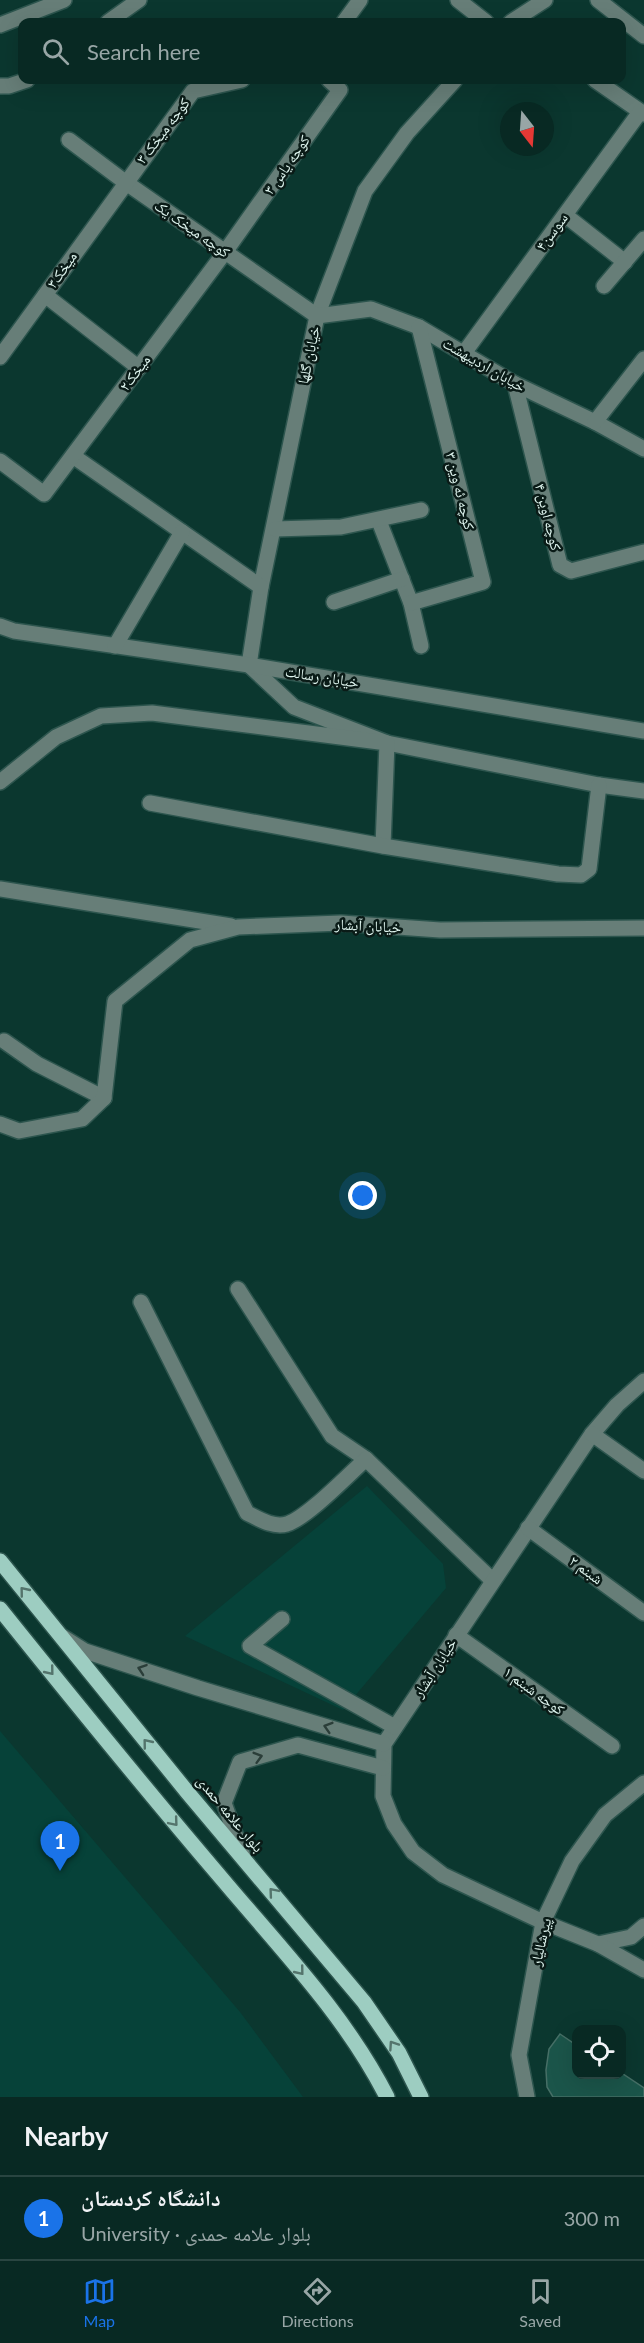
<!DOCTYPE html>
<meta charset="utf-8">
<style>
body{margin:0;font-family:Lato,"Noto Naskh Arabic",sans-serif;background:#11312b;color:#f1f3f6}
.controls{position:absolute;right:18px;bottom:18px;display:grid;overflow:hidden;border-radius:12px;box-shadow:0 6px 24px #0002}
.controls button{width:54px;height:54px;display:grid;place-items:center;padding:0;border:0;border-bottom:2px solid #294541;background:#082923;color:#f1f3f6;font:30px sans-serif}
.compass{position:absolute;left:500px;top:102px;width:54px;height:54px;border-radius:50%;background:#082923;box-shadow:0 6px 24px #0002;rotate:163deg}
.you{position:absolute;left:363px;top:1196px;width:21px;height:21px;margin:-15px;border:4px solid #fff;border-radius:50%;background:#1a73e8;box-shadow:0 0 0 9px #1a73e833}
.badge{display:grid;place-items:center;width:39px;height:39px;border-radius:50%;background:#1a73e8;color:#fff;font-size:20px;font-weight:700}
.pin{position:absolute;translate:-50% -50px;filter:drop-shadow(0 2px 3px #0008)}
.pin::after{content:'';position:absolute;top:32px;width:21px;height:18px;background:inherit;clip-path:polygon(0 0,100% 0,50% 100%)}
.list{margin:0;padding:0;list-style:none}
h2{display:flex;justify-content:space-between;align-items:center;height:78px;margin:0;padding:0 24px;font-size:26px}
h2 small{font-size:20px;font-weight:400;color:#98a6a6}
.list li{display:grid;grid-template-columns:39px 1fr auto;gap:18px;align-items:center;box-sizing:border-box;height:84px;padding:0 24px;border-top:2px solid #294541}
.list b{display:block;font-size:22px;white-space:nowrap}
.list p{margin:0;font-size:20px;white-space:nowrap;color:#98a6a6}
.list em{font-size:20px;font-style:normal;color:#98a6a6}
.icon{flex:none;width:33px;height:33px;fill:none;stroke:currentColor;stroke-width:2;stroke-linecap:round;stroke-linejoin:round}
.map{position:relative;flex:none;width:644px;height:2097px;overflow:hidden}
.search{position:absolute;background:#082923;box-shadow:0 6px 24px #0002;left:18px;right:18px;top:18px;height:66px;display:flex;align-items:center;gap:15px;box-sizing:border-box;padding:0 21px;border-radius:12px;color:#98a6a6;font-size:22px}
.sheet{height:162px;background:#082923}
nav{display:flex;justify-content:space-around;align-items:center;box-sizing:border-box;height:84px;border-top:2px solid #294541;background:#082923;font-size:16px;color:#98a6a6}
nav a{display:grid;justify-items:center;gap:3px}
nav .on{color:#1a73e8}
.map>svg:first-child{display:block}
.built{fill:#064239}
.building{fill:#1b554a;stroke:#466f66;stroke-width:1.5}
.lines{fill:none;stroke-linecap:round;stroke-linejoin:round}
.minor-casing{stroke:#2d554e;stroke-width:18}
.major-casing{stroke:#2d554e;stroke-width:18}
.minor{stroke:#677e78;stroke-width:15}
.major{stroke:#9dcdc1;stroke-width:15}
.oneway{stroke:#54746c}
.oneway2{stroke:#2b3e39}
.labels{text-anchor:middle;stroke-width:5;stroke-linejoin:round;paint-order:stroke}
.street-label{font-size:15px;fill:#dff5ef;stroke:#0a1b17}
</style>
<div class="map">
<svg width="644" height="2097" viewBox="0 0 644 2097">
<rect width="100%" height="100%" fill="#0b372f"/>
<g class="built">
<polygon points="367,1486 443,1564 446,1588 343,1710 185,1636"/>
<polygon points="0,1731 240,2012 303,2097 0,2097"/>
</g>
<polygon class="building" points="560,2034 576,2045 576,2074 623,2074 644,2088 644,2097 553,2097 547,2087 546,2070 549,2049"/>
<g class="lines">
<g class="minor-casing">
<g id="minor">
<polyline points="458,0 486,22"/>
<polyline points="598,0 644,36"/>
<polyline points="108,22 139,0"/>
<polyline points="344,22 360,0"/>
<polyline points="511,22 545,0"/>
<polyline points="0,25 64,0"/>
<polyline points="455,80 407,133 365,191 317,316 261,587 249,665 294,707 387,743 599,785 644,791"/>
<polyline points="595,80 644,114"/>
<polyline points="0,86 9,86 27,80"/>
<polyline points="69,140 125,182 317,316 371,309 419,327 515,384 595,422 644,449"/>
<polyline points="565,215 625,262"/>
<polyline points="604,286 644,239"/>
<polyline points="45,295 139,368"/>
<polyline points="464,353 640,112"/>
<polyline points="0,357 193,91 242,80"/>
<polyline points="515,384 560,565 571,571 644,552"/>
<polyline points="595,422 644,359"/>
<polyline points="73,456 261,587"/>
<polyline points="0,461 44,494 225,252 340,90 329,80"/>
<polyline points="379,521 411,603 421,646"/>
<polyline points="275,529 341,527 421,510"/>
<polyline points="334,602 402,579"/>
<polyline points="411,603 483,582 419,327"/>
<polyline points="0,626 14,631 249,665 644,731"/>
<polyline points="115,646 182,532"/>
<polyline points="0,782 56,737 101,716 152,713 387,743 383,846"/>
<polyline points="150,803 383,846 558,874 581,875 589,869 599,785"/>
<polyline points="0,889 231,926"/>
<polyline points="4,1041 37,1064 104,1098"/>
<polyline points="0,1124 19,1131 82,1119 104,1098 115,1001 190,940 238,927 341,923 440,930 644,928"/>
<polyline points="238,1289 332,1436 366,1459"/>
<path d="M141 1302 247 1513C259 1519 273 1528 287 1524 308 1517 348 1475 366 1459L492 1580"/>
<polyline points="644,1381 617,1405 592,1434 384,1744 383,1796 394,1824 413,1852 443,1875 543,1922 598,1944 631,1937 644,1926"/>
<polyline points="592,1434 644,1471"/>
<polyline points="528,1528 644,1613"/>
<polyline points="282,1619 250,1646 395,1727"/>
<polyline points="456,1635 612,1746"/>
<polyline points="63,1637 85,1651 198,1688 384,1744"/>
<polyline points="244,1859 224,1803 240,1762 298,1745 383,1768"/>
<polyline points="598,1944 644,1970"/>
<polyline points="527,2097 519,2055 543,1922 572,1861 605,1815 644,1783"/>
</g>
</g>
<g class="major-casing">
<g id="major">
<polyline points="0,1561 188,1793 364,2002 399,2053 421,2097"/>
<path d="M0 1609C73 1700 147 1791 223 1880 281 1949 346 2016 387 2097"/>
</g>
</g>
<use href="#minor" class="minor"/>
<use href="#major" class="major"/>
</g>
<defs><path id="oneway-chevron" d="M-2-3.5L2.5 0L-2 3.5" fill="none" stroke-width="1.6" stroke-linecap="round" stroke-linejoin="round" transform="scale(1.5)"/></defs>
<g class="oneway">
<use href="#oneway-chevron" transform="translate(24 1591) rotate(-129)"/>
<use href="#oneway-chevron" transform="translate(50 1671) rotate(51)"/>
<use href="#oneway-chevron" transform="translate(147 1743) rotate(-129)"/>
<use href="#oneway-chevron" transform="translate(174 1822) rotate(50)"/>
<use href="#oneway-chevron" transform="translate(273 1892) rotate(-130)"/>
<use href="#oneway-chevron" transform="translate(300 1971) rotate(51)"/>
<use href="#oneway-chevron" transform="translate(393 2045) rotate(-124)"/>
</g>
<g class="oneway2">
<use href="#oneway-chevron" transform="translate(142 1669) rotate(-161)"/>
<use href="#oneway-chevron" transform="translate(328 1727) rotate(-163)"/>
<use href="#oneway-chevron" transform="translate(258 1757) rotate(-16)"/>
</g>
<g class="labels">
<g class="street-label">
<text transform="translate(163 131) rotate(-53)" y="5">کوچه میخک ۳</text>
<text transform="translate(287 165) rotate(-55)" y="5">کوچه یاس ۳</text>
<text transform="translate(192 229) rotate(35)" y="5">کوچه میخک یک</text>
<text transform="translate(552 232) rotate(-54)" y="5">سوسن۴</text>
<text transform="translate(62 270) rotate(-55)" y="5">میخک۳</text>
<text transform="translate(309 355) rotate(-78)" y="5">خیابان گلها</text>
<text transform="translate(484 365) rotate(30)" y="5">خیابان اردیبهشت</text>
<text transform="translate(135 373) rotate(-53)" y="5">میخک۲</text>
<text transform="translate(460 491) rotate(76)" y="5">کوچه ئه وین ۳</text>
<text transform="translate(548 517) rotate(76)" y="5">کوچه اوین ۴</text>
<text transform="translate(322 677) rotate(9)" y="5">خیابان رسالت</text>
<text transform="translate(368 926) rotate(3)" y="5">خیابان آبشار</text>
<text transform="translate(586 1570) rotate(36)" y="5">شبنم ۲</text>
<text transform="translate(435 1668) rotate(-57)" y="5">خیابان آبشار</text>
<text transform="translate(534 1691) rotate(36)" y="5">کوچه شبنم ۱</text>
<text transform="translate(230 1814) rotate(50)" y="5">بلوار علامه حمدی</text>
<text transform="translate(541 1942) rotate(-77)" y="5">پیرشالیار</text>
</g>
</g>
</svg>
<div class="controls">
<button><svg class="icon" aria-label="locate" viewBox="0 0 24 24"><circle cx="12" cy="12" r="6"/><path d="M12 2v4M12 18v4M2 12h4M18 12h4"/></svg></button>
</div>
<svg class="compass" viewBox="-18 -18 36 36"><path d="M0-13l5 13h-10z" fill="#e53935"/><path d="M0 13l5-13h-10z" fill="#98a6a6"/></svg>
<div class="you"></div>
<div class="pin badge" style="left:60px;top:1871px">1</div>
<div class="search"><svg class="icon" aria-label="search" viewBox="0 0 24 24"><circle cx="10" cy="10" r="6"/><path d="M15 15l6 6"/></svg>Search here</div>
</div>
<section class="sheet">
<h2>Nearby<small></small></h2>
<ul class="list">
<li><span class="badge">1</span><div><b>دانشگاه کردستان</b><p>University · بلوار علامه حمدی</p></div><em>300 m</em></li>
</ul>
</section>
<nav>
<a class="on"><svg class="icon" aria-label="map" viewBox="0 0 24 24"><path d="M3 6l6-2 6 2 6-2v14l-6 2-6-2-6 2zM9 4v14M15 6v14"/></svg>Map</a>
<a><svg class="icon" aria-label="directions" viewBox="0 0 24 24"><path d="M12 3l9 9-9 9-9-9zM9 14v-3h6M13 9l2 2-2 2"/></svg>Directions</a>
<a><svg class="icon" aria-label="saved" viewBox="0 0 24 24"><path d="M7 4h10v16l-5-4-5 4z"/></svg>Saved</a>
</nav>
